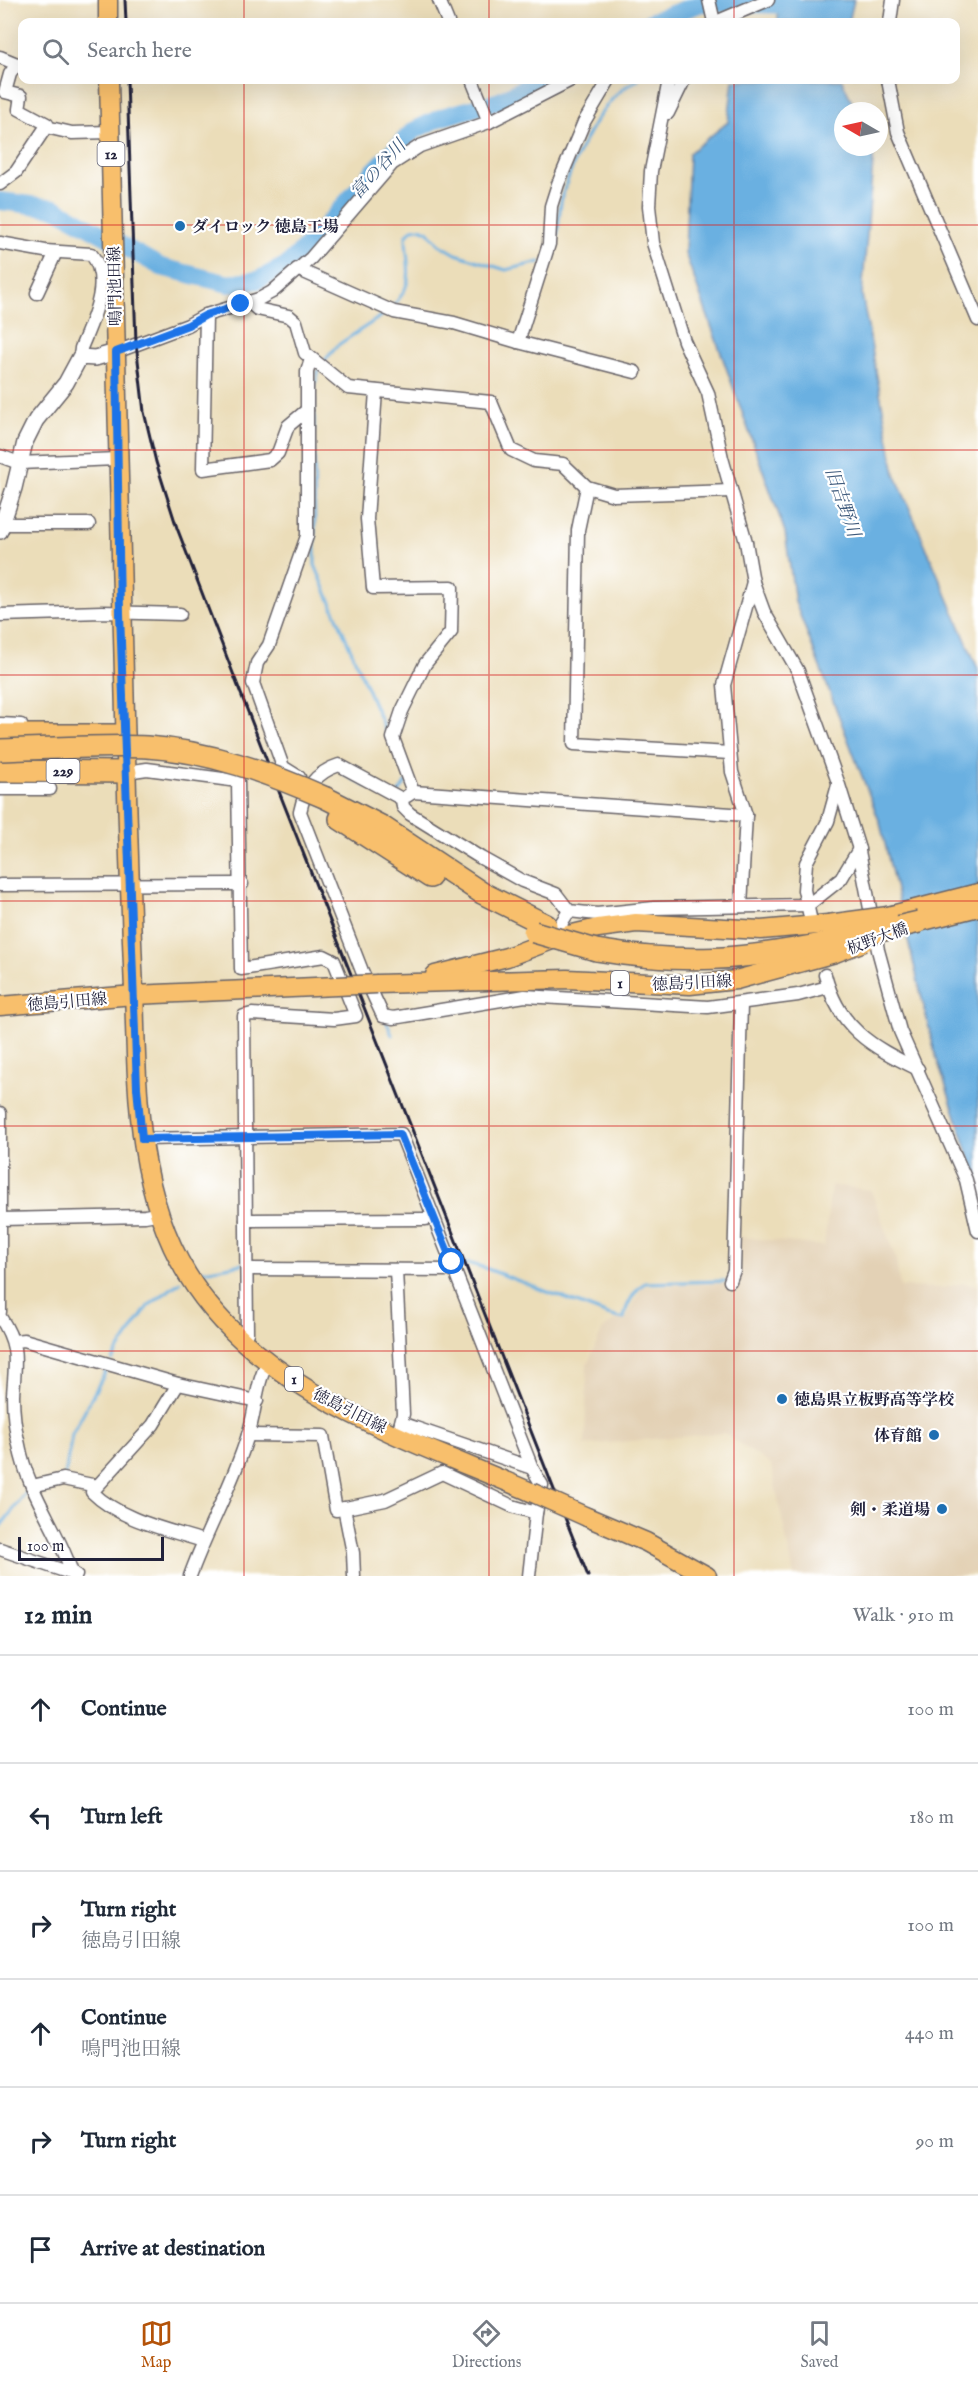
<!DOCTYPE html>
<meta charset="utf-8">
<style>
body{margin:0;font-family:"IM FELL English","Noto Serif JP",serif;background:#f6f6f7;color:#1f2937}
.compass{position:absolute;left:834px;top:102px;width:54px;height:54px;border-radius:50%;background:#fff;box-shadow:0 6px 24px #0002;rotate:279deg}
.scale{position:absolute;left:18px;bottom:15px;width:146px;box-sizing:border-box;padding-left:6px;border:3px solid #22223b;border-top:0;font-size:16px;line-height:21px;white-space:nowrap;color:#22223b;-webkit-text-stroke:4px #fff;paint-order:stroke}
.stop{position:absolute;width:18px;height:18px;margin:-14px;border:4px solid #1a73e8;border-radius:50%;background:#fff}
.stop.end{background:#1a73e8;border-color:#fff;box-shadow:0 2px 6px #0008}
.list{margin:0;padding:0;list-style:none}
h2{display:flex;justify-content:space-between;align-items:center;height:78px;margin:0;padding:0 24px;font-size:26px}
h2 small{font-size:20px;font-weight:400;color:#747a83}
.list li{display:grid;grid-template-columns:39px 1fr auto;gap:18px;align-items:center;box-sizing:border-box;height:108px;padding:0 24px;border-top:2px solid #e0e1e3}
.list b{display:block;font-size:22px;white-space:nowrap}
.list p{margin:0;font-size:20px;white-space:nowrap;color:#747a83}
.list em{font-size:20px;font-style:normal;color:#747a83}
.icon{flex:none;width:33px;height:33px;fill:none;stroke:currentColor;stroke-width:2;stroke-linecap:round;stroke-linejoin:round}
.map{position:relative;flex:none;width:978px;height:1576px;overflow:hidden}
.search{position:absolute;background:#fff;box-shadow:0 6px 24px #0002;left:18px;right:18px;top:18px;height:66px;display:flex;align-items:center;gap:15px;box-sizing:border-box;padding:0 21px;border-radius:12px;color:#747a83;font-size:22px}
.sheet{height:726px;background:#fff}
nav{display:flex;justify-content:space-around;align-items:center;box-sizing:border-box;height:84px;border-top:2px solid #e0e1e3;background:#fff;font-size:16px;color:#747a83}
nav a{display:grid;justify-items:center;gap:3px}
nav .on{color:#b45309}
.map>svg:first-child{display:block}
.built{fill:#e3d1b5}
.water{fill:#6ab0e1;stroke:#46698e;stroke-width:1.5}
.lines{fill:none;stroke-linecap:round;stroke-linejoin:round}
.stream{stroke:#6ab0e1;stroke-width:3}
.river{stroke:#6ab0e1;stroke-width:18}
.minor-casing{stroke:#686367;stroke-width:15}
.tertiary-casing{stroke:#686367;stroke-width:18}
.primary-casing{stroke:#686367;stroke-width:21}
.motorway-casing{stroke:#686367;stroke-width:24}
.minor{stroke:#fff;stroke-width:12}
.tertiary{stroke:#fff;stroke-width:15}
.primary{stroke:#f8bf6c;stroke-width:18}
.motorway{stroke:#f8bf6c;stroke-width:21}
.rail{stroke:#22223b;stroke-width:3}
.primary-bridge-casing{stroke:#686367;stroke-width:21;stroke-linecap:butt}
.motorway-bridge-casing{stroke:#686367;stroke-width:24;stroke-linecap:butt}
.primary-bridge{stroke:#f8bf6c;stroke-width:18}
.motorway-bridge{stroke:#f8bf6c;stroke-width:21}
.route{stroke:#1a73e8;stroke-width:8}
.grid{fill:none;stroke:#d62828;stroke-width:1.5;stroke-opacity:0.55}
.poi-dot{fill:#1f6fb2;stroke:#fff;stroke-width:2}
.labels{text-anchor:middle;stroke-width:4.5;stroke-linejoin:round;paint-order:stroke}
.shield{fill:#fff;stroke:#646476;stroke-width:1.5}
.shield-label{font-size:15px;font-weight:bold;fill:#22223b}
.poi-label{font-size:16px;font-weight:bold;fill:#22223b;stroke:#fff;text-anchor:start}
.street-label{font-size:16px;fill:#22223b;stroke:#fff}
.water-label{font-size:18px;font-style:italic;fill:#3f5b7d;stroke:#fff}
</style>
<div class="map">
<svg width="978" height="1576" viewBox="0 0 978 1576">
<rect width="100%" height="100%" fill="#fff"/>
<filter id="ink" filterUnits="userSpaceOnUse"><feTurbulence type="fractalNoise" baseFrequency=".0167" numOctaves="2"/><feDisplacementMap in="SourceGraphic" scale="12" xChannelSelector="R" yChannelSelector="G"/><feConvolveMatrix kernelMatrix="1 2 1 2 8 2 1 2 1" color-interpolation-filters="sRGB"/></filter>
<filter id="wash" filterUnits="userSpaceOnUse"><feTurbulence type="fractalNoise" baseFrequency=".008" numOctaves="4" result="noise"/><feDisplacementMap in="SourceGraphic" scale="24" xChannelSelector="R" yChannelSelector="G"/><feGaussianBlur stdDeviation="1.35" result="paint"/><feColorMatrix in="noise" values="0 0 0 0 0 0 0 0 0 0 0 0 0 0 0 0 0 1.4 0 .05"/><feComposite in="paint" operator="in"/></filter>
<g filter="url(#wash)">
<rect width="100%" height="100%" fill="#ebddb9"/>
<polygon class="built" points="831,1185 871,1190 896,1259 900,1287 942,1288 963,1283 978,1286 978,1573 955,1576 794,1576 771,1465 724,1433 585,1445 587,1365 602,1331 616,1319 625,1321 642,1287 725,1283 738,1275 741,1237 824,1246"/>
<g class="water">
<polygon points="778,0 854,0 849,22 778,22"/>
<polygon points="733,80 842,80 856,111 843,111 843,147 873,147 874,150 862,295 895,474 978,669 978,1182 936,1057 880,823 795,602 785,532 685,253 689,153 728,122"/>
</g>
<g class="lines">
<g class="stream">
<path d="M548 258C560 251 558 212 562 197 573 160 601 95 638 80"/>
<path d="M391 308C418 281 406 267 406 236L412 229 420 228 428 231 439 244 456 254 506 270 540 262"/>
<polyline points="322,364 338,345 386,313"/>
<polyline points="319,370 315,384 314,418 315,565 389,740"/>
<polyline points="343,773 366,786"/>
<polyline points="398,794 406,782"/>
<polyline points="386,1020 392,1035"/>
<path d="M455 1264H471L485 1268 608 1315 624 1319C625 1307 635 1289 645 1283L725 1281"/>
<polyline points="198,1272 242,1264"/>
<polyline points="112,1360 148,1306 180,1282"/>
<polyline points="65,1475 72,1434 107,1369"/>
<polyline points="0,1527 26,1493"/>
</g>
<g class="river">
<polyline points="650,22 702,3 794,5"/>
<polyline points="0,201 55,208 161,267 229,284 258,280 287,265 318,235 374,171 413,131 442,117 500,101 539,80"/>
</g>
</g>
</g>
<g filter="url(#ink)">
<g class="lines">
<g class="minor-casing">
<g id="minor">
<polyline points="439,0 448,22"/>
<polyline points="709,0 714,22"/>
<polyline points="716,22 768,0"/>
<polyline points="890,22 893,0"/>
<polyline points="0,57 17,64 10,74 5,92 21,96 19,109 47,124 46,127"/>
<polyline points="472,80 489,122"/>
<polyline points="669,80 651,171 649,206 653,243 684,341 708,393 722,458 746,542 753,582 764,612 798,671 838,782 858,846 878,950 900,1031 966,1180 978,1231"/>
<polyline points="888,80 898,132 978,320"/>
<polyline points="668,113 684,80"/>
<polyline points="0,184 16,172 46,127 72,133 110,132"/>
<path d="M0 243 45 251 91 254C113 280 92 321 81 348L80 357"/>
<polyline points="297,269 394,312 454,323 518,342 549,244 551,206 558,184 584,122 609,80"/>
<polyline points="37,293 56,252"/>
<polyline points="249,302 257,309 289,316 296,322 305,353 348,388 491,402 511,450 534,461 563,464 587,487 614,495 731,491"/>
<polyline points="206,315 203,469 270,460 278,453 288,426 307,410"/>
<polyline points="518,342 635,372"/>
<polyline points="116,352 188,325 206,315 259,299 272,292 311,258 392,164 420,146 489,122 571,80"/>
<polyline points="376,391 367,519 373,588 452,587 451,632 425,664 402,711 393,738 413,792"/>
<polyline points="0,456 19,463 117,459"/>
<polyline points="587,487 578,530 574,744 730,753"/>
<polyline points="0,524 89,524"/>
<polyline points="0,615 102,612 180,614"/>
<polyline points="0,724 21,725"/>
<polyline points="126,772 147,769 238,781 241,969 324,956 334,961 356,1016 334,1019 252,1014 244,1016 247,1333 244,1341"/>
<polyline points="299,777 283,767 253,683 257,663 269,645 307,536 307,372 311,359"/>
<polyline points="0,789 50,789"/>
<polyline points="407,796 413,792 746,815"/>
<polyline points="0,885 242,884"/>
<polyline points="741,906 746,815 732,772 724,685 753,582"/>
<polyline points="810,917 804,890 806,863 828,821 838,785"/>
<polyline points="560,937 562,922 569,911"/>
<path d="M825 975C839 1028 870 1046 918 1069"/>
<path d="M828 987 798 995 708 1007 525 996 393 1018 383 1016 362 971 300 812C305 788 315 773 339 765L402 799 403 807 410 814 481 858 522 881 556 894 569 911 597 914 654 908 808 905 841 879 859 849"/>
<polyline points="0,1113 0,1312"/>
<polyline points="142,1139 401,1134 532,1468 542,1485 536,1513"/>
<polyline points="1,1219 145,1216 161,1213"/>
<polyline points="246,1220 426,1219"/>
<polyline points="247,1269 455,1270"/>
<polyline points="396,1270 403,1414 398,1434"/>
<polyline points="730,1281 734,1270 741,1004"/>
<path d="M0 1317C20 1346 15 1362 13 1395 13 1412 15 1429 19 1445 28 1494 60 1532 73 1576"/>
<polyline points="14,1341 24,1340 178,1384 257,1401"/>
<path d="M178 1384 153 1425 92 1492C120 1520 166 1529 203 1541"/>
<polyline points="401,1423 532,1468"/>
<polyline points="248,1435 323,1436 336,1510 385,1500 442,1473 512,1506 536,1513 529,1576"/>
<polyline points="32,1486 63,1479 97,1486"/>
<polyline points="344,1508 353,1553 354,1576"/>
<polyline points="0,1549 76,1575"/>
<path d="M190 1576C207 1529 232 1486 247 1438 256 1414 255 1384 268 1362"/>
</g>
</g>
<g class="tertiary-casing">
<polyline id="tertiary" points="0,531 14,488 25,442 36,420 66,383 80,357 95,358 116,352"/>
</g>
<g class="primary-casing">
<g id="primary">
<polyline points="108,0 108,22"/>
<path d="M109 80C113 318 119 556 127 794 129 859 131 924 134 989 137 1084 135 1189 187 1274 260 1394 409 1439 531 1492"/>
<polyline points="888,916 978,893"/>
<polyline points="919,922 978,907"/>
<polyline points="435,975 507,957 560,937 598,928 636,923 761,930 828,924"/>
<polyline points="377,984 567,979 690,985 736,980 835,953"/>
<polyline points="0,1006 134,995 337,986"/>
<polyline points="587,1517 646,1542 707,1576"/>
</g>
</g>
<g class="motorway-casing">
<g id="motorway">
<polyline points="0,735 124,735"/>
<polyline points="0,771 126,772"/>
<polyline points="326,798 381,826 482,893 546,925"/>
<polyline points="340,819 430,877"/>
<path d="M596 950C685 965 744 960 832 942"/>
</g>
</g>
<use href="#minor" class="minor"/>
<use href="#tertiary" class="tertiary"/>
<use href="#primary" class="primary"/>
<use href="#motorway" class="motorway"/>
<g class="rail">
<polyline points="125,0 126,22"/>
<polyline points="127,80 136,343 144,412 156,462 177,528 265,756 588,1576"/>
</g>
<g class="primary-bridge-casing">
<g id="primary-bridge">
<polyline points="828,924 888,916"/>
<polyline points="835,953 864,942"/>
<polyline points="337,986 377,984"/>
<polyline points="531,1492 587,1517"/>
</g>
</g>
<g class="motorway-bridge-casing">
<g id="motorway-bridge">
<path d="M0 750C48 749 98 745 147 747 209 751 269 773 326 798"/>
<polyline points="534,932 596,950"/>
<polyline points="832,942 919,922"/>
</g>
</g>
<use href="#primary-bridge" class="primary-bridge"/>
<use href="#motorway-bridge" class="motorway-bridge"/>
</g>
</g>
<g class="lines" filter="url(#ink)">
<polyline class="route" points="241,304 206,315 188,325 116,352 120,613 137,1088 142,1139 400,1134 452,1262"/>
</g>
<path class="grid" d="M244 0V22M489 0V22M734 0V22M244 80V1576M489 80V1576M734 80V1576M0 225H978M0 450H978M0 675H978M0 901H978M0 1126H978M0 1351H978"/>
<g class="poi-dot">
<circle cx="180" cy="226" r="6"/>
<circle cx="782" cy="1399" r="6"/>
<circle cx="934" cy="1435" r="6"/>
<circle cx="942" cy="1509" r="6"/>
</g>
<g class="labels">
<g class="shield">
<rect x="97.5" y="142" width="27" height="24" rx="4.5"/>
<rect x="46.5" y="759" width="33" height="24" rx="4.5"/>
<rect x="611" y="971" width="18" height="24" rx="4.5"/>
<rect x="285" y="1367" width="18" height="24" rx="4.5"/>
</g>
<g class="shield-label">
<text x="111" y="159">12</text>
<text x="63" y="776">229</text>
<text x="620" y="988">1</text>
<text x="294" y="1384">1</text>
</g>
<g class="poi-label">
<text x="192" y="232">ダイロック 徳島工場</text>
<text x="794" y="1405">徳島県立板野高等学校</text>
<text x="922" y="1441" text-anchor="end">体育館</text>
<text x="930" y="1515" text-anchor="end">剣・柔道場</text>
</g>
<g class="street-label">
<text transform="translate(114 286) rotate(-91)" y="6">鳴門池田線</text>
<text transform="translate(877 938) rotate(-20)" y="6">板野大橋</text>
<text transform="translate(692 982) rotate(-3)" y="6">徳島引田線</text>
<text transform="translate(67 1001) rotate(-5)" y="6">徳島引田線</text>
<text transform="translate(350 1410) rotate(27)" y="6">徳島引田線</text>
</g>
<g class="water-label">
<text transform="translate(378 169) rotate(-48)" y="6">富の谷川</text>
<text transform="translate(843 502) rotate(71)" y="6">旧吉野川</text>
</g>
</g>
</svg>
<svg class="compass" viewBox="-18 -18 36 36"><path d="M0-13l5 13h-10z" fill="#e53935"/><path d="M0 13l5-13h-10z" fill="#747a83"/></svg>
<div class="scale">100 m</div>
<div class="stop" style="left:452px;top:1262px"></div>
<div class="stop end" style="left:241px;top:304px"></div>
<div class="search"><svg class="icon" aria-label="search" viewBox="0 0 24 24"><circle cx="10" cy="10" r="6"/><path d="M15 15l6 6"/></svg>Search here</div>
</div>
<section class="sheet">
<h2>12 min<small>Walk · 910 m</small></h2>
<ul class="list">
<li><svg class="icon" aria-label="ahead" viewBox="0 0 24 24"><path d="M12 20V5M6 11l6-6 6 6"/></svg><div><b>Continue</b></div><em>100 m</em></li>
<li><svg class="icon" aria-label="left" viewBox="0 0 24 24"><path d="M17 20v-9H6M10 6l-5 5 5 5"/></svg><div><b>Turn left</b></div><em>180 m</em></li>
<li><svg class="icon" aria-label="right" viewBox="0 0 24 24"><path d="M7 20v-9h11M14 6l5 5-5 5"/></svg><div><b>Turn right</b><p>徳島引田線</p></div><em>100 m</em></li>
<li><svg class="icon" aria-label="ahead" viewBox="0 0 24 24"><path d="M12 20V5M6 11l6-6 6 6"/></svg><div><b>Continue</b><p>鳴門池田線</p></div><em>440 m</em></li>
<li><svg class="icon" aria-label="right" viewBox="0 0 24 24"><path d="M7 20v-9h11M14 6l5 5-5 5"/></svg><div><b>Turn right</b></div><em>90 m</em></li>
<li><svg class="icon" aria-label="arrive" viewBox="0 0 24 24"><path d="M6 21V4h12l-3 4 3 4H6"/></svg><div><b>Arrive at destination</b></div></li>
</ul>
</section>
<nav>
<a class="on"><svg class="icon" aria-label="map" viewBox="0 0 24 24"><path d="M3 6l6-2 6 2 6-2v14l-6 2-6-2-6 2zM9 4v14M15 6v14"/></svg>Map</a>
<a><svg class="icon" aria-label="directions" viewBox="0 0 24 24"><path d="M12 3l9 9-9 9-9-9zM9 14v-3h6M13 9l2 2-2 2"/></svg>Directions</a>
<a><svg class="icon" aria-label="saved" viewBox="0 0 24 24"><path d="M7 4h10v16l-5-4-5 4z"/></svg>Saved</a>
</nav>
